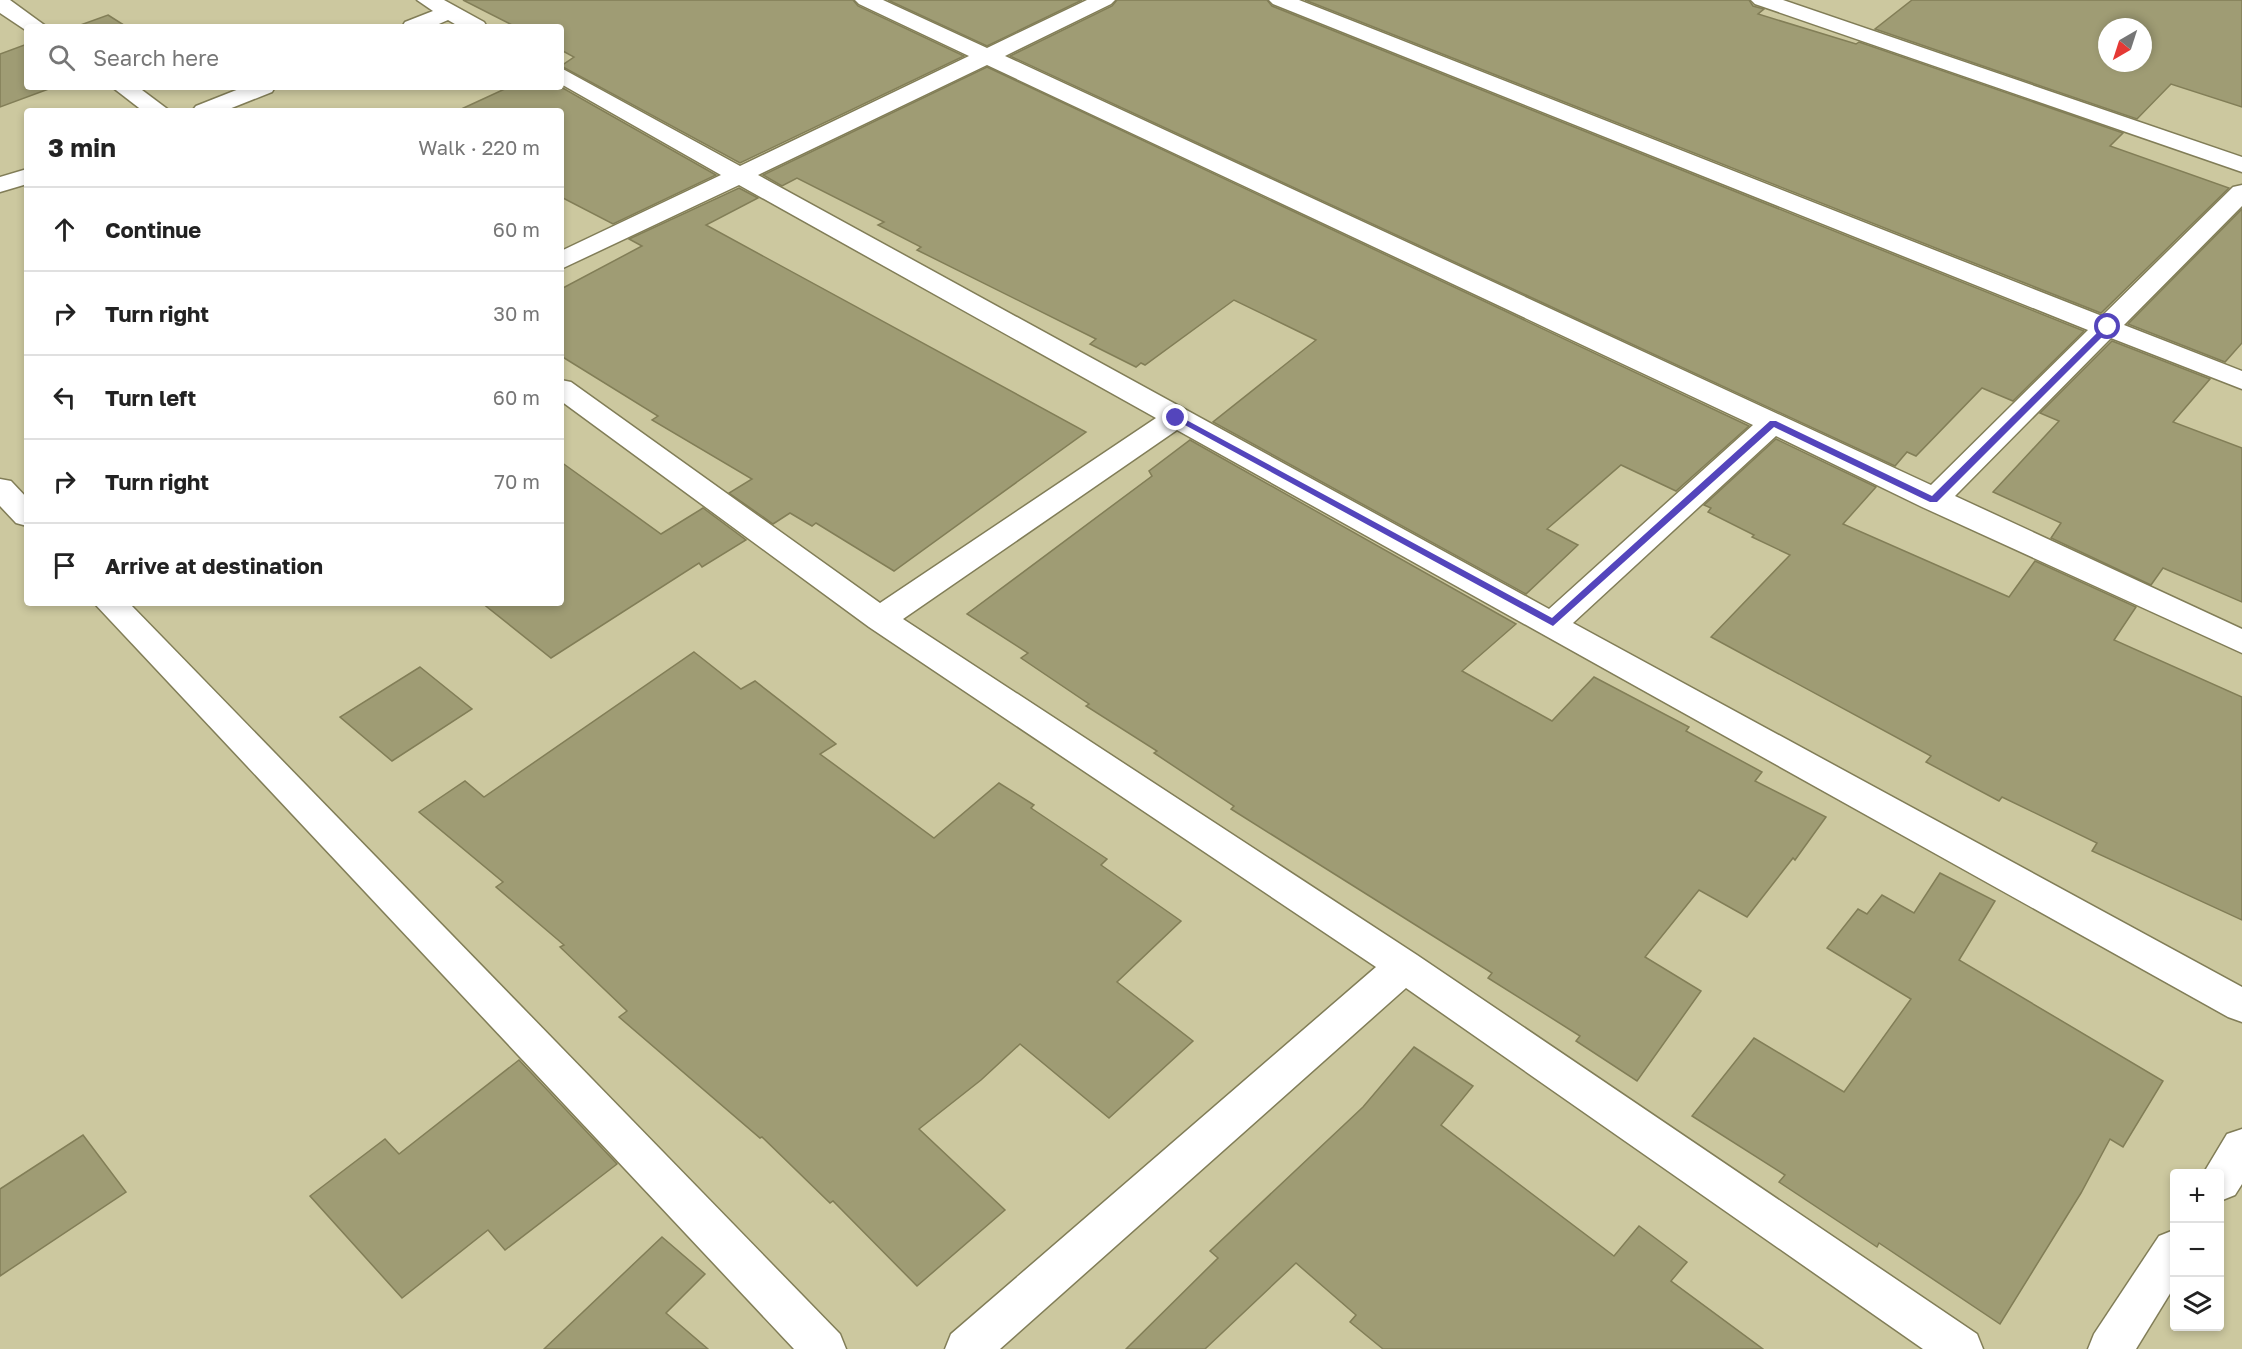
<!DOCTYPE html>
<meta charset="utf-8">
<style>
body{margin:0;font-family:"Golos Text",sans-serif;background:#f6f6f6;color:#222}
.controls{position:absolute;right:18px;bottom:18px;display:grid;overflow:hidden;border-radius:6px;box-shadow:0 3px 9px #0003}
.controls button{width:54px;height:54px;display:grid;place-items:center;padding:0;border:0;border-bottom:2px solid #e0e0e0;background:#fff;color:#222;font:30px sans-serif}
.compass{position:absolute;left:2098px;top:18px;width:54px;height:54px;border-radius:50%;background:#fff;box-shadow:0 3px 9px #0003;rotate:219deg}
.stop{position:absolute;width:18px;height:18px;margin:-14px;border:4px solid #5445bc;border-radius:50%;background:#fff}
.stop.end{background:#5445bc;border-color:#fff;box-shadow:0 2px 6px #0008}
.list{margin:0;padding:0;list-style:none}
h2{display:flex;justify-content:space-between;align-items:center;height:78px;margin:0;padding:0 24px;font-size:26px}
h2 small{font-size:20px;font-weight:400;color:#767676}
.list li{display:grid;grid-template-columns:39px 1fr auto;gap:18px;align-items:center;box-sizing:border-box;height:84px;padding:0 24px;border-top:2px solid #e0e0e0}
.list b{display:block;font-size:22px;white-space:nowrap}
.list em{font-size:20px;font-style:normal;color:#767676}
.icon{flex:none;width:33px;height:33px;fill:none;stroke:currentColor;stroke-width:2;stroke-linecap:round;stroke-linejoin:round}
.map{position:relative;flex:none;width:2242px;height:1349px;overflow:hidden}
.search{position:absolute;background:#fff;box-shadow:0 3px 9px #0003;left:24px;top:24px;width:540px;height:66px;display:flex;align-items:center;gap:15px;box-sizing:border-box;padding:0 21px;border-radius:6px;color:#767676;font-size:22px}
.panel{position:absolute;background:#fff;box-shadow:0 3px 9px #0003;left:24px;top:108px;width:540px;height:498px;border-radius:6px}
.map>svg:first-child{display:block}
.building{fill:#9f9c74;stroke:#827e57;stroke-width:1.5;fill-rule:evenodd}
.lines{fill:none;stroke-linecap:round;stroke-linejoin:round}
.minor-casing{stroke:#817d57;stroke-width:3}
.minor{fill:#fff;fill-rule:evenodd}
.route{fill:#5445bc}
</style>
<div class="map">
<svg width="2242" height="1349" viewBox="0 0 2242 1349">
<rect width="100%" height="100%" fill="#ccc89f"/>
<g class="building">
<polygon points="463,0 853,0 858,6 964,56 740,163 561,66 574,57 561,50 561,27 516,27"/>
<polygon points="888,0 1082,0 987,46"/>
<polygon points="1117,0 1267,0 1272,6 2084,331 2013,401 1982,388 1916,456 1907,452 1895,466 1010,56 1112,6"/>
<polygon points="1305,0 1749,0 1753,6 1764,9 1758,14 1856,44 1859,42 2123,133 2110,146 2229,188 2101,313"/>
<path d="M1912 0H2242V107L2171 84 2137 119 1875 29ZM2107 27H2143V63H2107Z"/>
<polygon points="108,15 127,27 75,27"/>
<polygon points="27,44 27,87 54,87 0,107 0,54"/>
<polygon points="987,67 1749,426 1676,491 1621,465 1547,529 1578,545 1526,594 1213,422 1316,340 1234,300 1145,365 1141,363 1136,367 1090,344 1096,339 917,250 921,247 878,225 884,222 797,178 782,186 763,175"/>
<polygon points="509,87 561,87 716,175 613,224 561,197 561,111 457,111"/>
<polygon points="739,188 758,198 706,225 1086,432 894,571 816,523 812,526 790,513 773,524 729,493 752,479 652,420 658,416 561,356 561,289 642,246 629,239"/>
<polygon points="2242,209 2242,343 2225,362 2128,324"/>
<polygon points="2112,341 2210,379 2173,422 2242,448 2242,602 2163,568 2151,585 2051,538 2061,523 1993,492 2059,421 2040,413"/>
<polygon points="1776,439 1876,487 1843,524 2009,597 2035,561 2136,607 2114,640 2242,697 2242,920 2092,851 2097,843 2002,797 1999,801 1926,762 1931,756 1711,637 1790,555 1752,537 1754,535 1708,512 1711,508 1704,505"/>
<polygon points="1190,440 1516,624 1462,671 1552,721 1594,677 1689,727 1686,731 1762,772 1755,781 1826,817 1795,860 1793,858 1747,917 1699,890 1645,957 1701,991 1637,1081 1576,1041 1580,1036 1488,978 1492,973 1231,809 1234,806 1154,753 1157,751 1086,706 1089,704 1021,658 1028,653 967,614 1152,476 1149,471"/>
<polygon points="561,462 661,534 703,508 746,540 702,567 699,563 551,658 482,603 561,603"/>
<polygon points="694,652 741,689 755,681 836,744 820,754 934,838 999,783 1034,805 1031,808 1107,859 1101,865 1181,921 1117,982 1193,1041 1109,1118 1020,1044 981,1080 919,1129 1005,1210 917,1286 833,1201 830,1203 762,1137 760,1138 619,1017 627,1011 560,947 564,945 496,887 503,882 419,812 465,781 484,797"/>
<polygon points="420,667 472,709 392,761 340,717"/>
<polygon points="1940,873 1995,901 1959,960 2163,1081 2123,1147 2110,1139 2081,1193 2000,1324 1879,1243 1877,1247 1779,1182 1785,1175 1692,1116 1754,1038 1844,1092 1911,999 1827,948 1858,909 1867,914 1882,895 1914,913"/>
<polygon points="1414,1047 1473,1086 1441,1125 1614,1256 1639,1226 1687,1262 1671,1281 1763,1349 1383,1349 1350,1322 1356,1315 1296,1263 1205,1349 1126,1349 1218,1258 1210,1251 1363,1107"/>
<polygon points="519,1060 617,1164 505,1250 488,1230 402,1298 310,1196 385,1139 399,1154"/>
<polygon points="83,1135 126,1192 0,1276 0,1189"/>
<polygon points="662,1237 705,1274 666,1313 708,1349 544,1349"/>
</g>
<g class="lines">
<g class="minor-casing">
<g id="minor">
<polygon points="0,0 10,0 47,27 27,27 27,31 0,13"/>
<polygon points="417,0 444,0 484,22 487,27 460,27 448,20 432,27 402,27 405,22 433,11"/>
<path d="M855 0H883L987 48 1087 0H1115L1111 4 1005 56 1931 485 2088 330 1273 4 1269 0H1299L2102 316 2233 187 2242 185V206L2124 325 2242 371V389L2111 338 1955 496 2242 629V653L1922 507 1776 436 1573 623 2242 987V1022L2228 1017 1177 430 903 619 1417 955 1977 1334 1983 1349H1923L1406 988 1000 1349H945L951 1334 1376 967 869 627 561 401V380L571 382 880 603 1156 418 739 185 561 269V251L721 175 561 84V68L740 166 969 56 859 4ZM987 65 1753 425 1549 609 758 175Z"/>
<polygon points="1751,0 1783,0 2242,157 2242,172 1755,4"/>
<polygon points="112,87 138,87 170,111 143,111"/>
<polygon points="244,87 275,87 272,92 224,111 192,111 196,106"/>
<polygon points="27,169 27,184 0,192 0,177"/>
<polygon points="0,479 11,481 27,498 27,526 16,523 0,506"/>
<polygon points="94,603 129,603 840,1334 846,1349 794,1349"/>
<polygon points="2242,1129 2242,1184 2235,1195 2220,1201 2220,1174 2203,1174 2227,1134"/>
<polygon points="2174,1230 2174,1287 2136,1349 2088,1349 2094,1334 2159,1236"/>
</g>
</g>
<use href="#minor" class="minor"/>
</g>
<polygon class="route" points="2105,325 2112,327 1937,502 1930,502 1774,427 1553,626 1172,418 1179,416 1552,618 1770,421 1776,421 1932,496"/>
</svg>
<div class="controls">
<button>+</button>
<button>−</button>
<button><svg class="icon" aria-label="layers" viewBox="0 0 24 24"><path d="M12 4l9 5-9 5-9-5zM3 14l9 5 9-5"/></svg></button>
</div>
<svg class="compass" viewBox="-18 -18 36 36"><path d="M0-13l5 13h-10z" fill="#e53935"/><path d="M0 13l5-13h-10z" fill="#767676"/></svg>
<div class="stop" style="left:2108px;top:327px"></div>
<div class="stop end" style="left:1176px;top:418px"></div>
<div class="search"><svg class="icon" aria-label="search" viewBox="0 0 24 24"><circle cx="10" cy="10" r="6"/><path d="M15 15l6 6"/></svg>Search here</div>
<section class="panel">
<h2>3 min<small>Walk · 220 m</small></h2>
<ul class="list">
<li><svg class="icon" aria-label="ahead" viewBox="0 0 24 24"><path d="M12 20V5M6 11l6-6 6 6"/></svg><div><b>Continue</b></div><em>60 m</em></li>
<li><svg class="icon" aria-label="right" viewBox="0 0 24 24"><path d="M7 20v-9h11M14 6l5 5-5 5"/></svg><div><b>Turn right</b></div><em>30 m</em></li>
<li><svg class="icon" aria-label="left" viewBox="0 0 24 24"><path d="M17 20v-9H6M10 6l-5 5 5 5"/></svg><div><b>Turn left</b></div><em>60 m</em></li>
<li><svg class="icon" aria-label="right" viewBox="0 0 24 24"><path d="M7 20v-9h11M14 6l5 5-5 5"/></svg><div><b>Turn right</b></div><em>70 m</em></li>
<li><svg class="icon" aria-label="arrive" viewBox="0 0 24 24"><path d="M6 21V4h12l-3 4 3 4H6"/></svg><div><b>Arrive at destination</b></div></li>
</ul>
</section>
</div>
